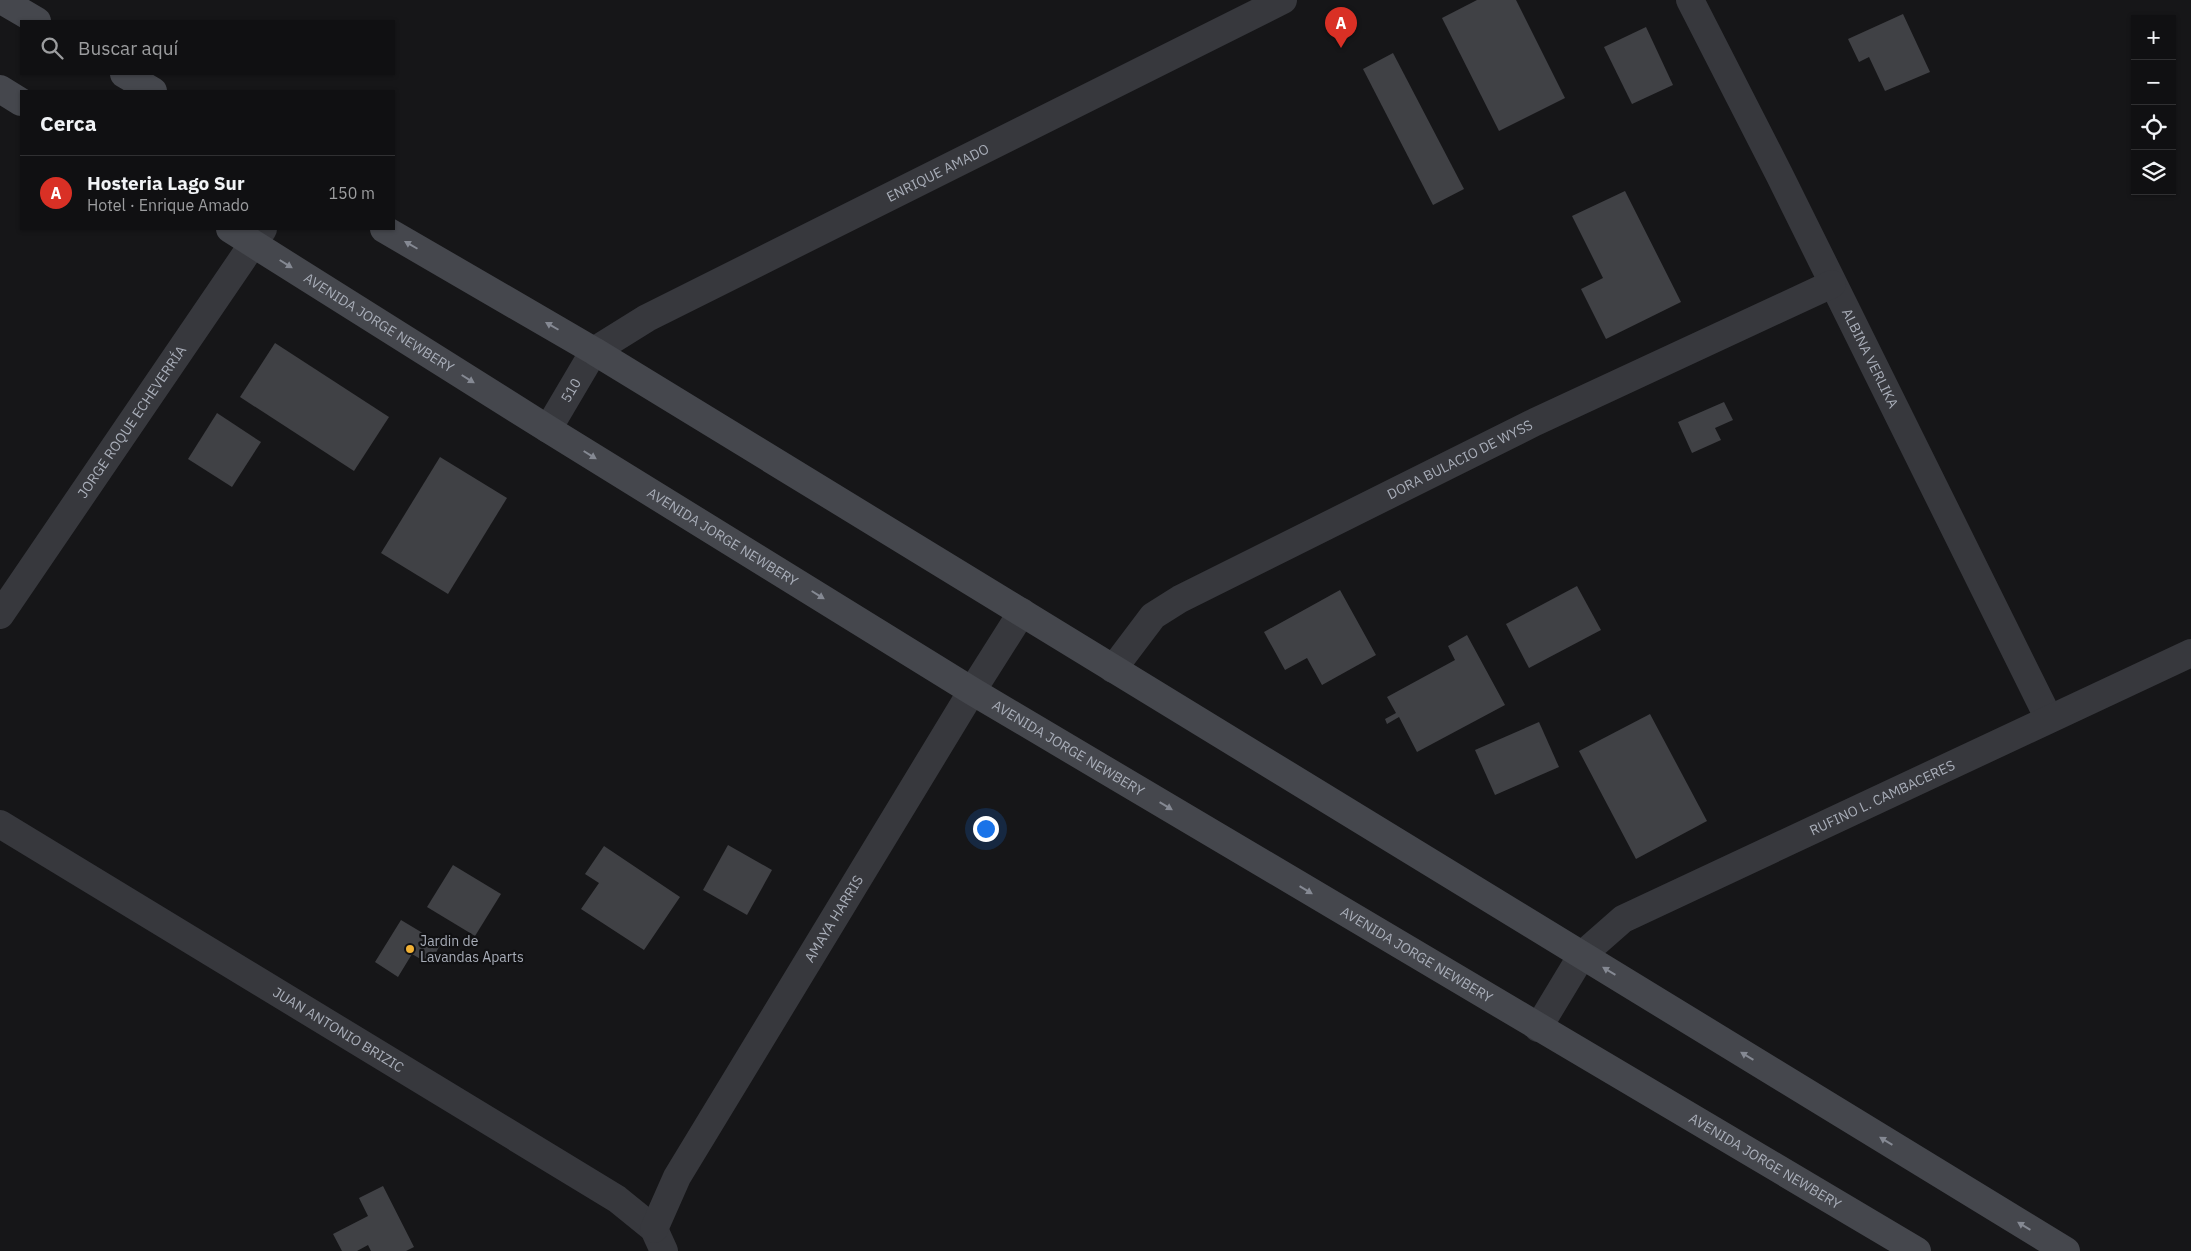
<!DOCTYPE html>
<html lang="es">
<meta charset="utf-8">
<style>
body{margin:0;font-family:"IBM Plex Sans",sans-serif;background:#1e1e20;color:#f1f3f6}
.controls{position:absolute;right:15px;top:15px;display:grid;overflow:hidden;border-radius:0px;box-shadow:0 1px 4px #0004}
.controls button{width:45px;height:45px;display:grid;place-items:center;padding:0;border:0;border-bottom:1px solid #303032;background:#101012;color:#f1f3f6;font:25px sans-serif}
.you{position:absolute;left:985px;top:828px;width:18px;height:18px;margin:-12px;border:4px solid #fff;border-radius:50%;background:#1a73e8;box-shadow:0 0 0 8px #1a73e833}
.badge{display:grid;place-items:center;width:32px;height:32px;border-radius:50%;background:#d93025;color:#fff;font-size:16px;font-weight:700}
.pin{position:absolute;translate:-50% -41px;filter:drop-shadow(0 1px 2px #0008)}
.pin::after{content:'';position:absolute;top:26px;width:18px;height:15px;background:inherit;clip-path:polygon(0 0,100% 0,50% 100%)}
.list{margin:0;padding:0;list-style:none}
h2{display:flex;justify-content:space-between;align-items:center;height:65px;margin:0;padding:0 20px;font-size:21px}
h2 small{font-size:16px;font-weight:400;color:#9c9d9f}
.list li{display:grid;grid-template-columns:32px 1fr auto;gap:15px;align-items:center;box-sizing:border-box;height:75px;padding:0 20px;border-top:1px solid #303032}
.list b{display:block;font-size:19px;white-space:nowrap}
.list p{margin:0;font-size:16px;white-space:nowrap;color:#9c9d9f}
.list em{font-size:16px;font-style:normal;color:#9c9d9f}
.icon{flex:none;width:28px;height:28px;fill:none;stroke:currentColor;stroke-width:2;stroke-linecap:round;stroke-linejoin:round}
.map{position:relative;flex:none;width:2191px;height:1251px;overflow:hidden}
.search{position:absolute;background:#101012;box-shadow:0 1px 4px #0004;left:20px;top:20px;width:375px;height:55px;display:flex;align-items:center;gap:12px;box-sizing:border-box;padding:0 18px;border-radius:0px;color:#9c9d9f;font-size:19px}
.panel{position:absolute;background:#101012;box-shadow:0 1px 4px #0004;left:20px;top:90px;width:375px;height:140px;border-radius:0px}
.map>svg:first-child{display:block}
.building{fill:#404145}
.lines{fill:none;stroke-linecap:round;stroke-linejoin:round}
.street{stroke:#37383d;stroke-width:28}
.secondary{stroke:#45474d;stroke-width:28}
.oneway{fill:#858993}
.poi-dot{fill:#f2b134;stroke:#111113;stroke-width:2}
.labels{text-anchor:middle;stroke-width:4.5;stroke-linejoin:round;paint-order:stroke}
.street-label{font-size:14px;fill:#a8adb8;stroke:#111113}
.poi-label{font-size:14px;fill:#a8adb8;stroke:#111113;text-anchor:start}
</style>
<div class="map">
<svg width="2191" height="1251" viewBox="0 0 2191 1251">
<rect width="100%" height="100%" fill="#161618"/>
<g class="building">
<polygon points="1477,0 1516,0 1565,98 1499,131 1442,18"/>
<polygon points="1903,14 1930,72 1885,91 1869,57 1859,62 1848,39"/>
<polygon points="1646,27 1673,85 1632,104 1604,47"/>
<polygon points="1393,53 1464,189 1433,205 1363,69"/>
<polygon points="1625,191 1681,302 1606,339 1581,289 1603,278 1572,216"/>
<polygon points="275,343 389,417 354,471 240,397"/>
<polygon points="1724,402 1733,420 1715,428 1721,440 1692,453 1678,422"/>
<polygon points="217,413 261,442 232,487 188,459"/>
<polygon points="440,457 507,498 448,594 381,553"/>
<polygon points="1577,586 1601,630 1529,668 1506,624"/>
<polygon points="1340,590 1376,655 1322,685 1307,658 1285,670 1264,632"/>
<polygon points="1467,635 1505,705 1417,752 1399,717 1387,724 1385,719 1396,713 1387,697 1455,660 1448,646"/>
<polygon points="1650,714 1707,821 1636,859 1579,751"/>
<polygon points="1539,722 1559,767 1495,795 1475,750"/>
<polygon points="728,845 772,870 747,915 703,890"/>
<polygon points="604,846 680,897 644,950 581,909 599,883 585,874"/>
<polygon points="453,865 501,894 475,936 427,907"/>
<polygon points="401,920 441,944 429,964 412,954 398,977 375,962"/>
<polygon points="383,1186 414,1247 406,1251 371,1251 368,1245 357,1251 342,1251 333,1234 368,1216 359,1198"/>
</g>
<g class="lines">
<g class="street">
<path id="s1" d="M1690 0 1780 176 2049 719"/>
<path id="s2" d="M548 429 594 351 647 318 1283 0"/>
<path id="s3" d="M0 615 263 229"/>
<path id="s4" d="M1113 669 1153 616 1180 599 1535 422 1832 284"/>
<path id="s5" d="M0 824 617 1199 654 1229 664 1251"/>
<path id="s6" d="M1538 1028 1582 955 1623 919 2191 653"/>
<path id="s7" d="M654 1229 677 1177 972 691 1022 612"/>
</g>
<g class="secondary">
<polyline points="1,0 37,21"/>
<polyline points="124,74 153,91"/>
<polyline points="0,89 21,102"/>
<path id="s8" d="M230 229 548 429 972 691 1917 1251"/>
<polyline points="384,229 594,351 2066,1251"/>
</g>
</g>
<defs><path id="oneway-solid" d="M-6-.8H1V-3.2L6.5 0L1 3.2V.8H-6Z" transform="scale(1.25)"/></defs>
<g class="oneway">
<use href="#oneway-solid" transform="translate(411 245) rotate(-150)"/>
<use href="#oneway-solid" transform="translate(286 264) rotate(32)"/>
<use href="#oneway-solid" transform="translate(552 326) rotate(-150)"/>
<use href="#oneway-solid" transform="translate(468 379) rotate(32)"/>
<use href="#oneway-solid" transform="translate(590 455) rotate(32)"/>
<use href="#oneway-solid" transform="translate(818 595) rotate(32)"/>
<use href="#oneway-solid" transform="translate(1166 806) rotate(31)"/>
<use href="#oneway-solid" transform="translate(1306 890) rotate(31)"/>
<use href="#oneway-solid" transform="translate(1609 971) rotate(-149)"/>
<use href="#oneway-solid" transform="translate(1747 1056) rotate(-149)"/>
<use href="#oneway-solid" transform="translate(1886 1141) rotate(-149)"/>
<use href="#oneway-solid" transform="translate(2024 1226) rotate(-149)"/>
</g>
<circle class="poi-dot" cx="410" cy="949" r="5"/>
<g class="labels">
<g class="street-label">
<text dy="5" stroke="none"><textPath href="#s2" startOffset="478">ENRIQUE AMADO</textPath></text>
<text dy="5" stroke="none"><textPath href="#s8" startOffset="176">AVENIDA JORGE NEWBERY</textPath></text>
<text dy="5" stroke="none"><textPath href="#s1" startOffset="401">ALBINA VERLIKA</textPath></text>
<text dy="5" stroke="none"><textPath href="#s2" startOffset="45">510</textPath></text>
<text dy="5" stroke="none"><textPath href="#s3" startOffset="234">JORGE ROQUE ECHEVERRÍA</textPath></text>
<text dy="5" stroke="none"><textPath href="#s4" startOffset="411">DORA BULACIO DE WYSS</textPath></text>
<text dy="5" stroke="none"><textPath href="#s8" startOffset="581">AVENIDA JORGE NEWBERY</textPath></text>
<text dy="5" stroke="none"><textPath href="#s8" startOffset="986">AVENIDA JORGE NEWBERY</textPath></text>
<text dy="5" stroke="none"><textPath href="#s6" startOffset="426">RUFINO L. CAMBACERES</textPath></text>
<text dy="5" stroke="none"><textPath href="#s7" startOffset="359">AMAYA HARRIS</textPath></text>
<text dy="5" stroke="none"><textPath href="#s8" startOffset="1391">AVENIDA JORGE NEWBERY</textPath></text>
<text dy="5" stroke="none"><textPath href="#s5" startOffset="396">JUAN ANTONIO BRIZIC</textPath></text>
<text dy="5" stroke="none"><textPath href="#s8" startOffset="1796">AVENIDA JORGE NEWBERY</textPath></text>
</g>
<g class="poi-label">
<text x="420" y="946">Jardin de<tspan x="420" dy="16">Lavandas Aparts</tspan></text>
</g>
</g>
</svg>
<div class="controls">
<button>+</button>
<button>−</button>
<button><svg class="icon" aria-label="locate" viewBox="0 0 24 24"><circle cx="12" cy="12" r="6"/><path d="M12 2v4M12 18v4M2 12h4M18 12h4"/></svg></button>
<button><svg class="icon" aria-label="layers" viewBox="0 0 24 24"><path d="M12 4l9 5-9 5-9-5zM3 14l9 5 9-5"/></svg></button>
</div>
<div class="you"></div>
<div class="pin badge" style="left:1341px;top:48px">A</div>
<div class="search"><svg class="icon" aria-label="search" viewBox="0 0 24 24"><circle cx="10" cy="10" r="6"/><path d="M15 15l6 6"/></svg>Buscar aquí</div>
<section class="panel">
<h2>Cerca<small></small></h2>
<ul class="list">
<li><span class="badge">A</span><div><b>Hosteria Lago Sur</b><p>Hotel · Enrique Amado</p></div><em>150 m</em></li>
</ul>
</section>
</div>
